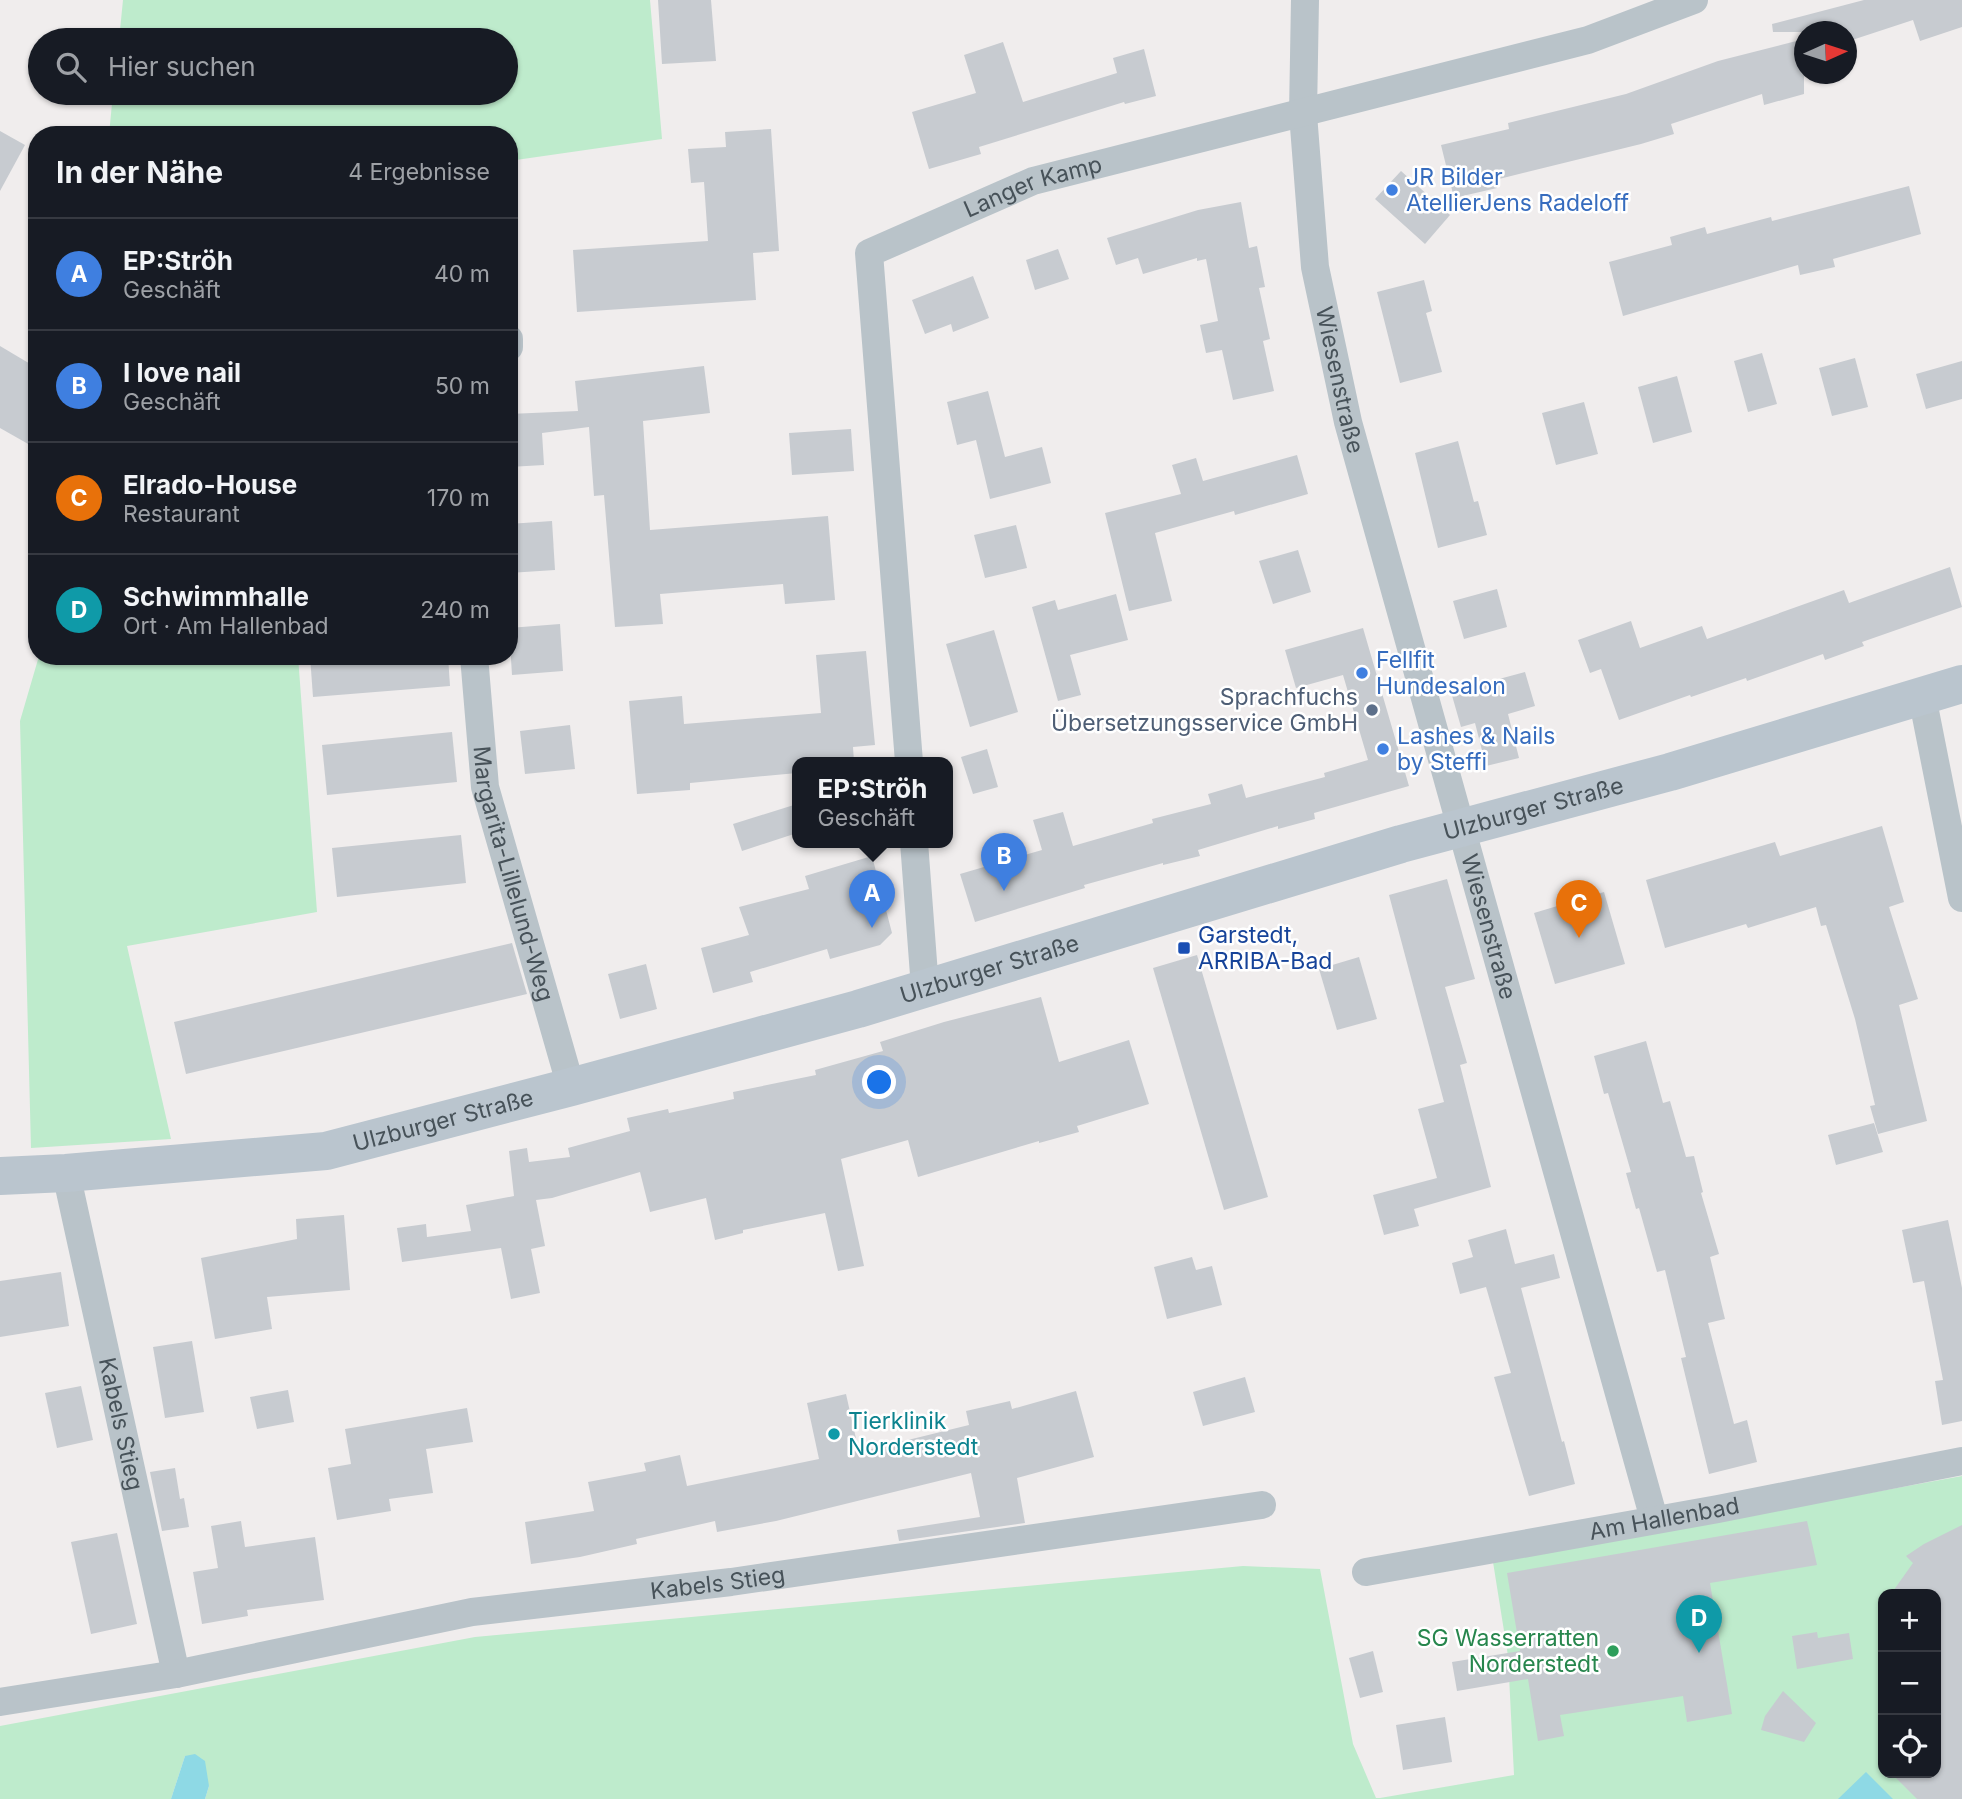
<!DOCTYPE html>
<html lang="de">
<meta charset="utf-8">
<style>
body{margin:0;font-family:Inter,sans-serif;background:#242831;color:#f1f3f6}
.controls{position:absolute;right:21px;bottom:21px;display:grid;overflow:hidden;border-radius:14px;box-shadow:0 2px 5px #0004}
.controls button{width:63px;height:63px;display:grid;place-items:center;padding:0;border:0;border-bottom:2px solid #363941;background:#171b24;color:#f1f3f6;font:35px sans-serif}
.compass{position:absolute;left:1794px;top:21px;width:63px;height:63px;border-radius:50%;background:#171b24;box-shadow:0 2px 5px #0004;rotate:87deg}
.you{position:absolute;left:880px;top:1083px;width:24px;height:24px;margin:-18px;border:5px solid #fff;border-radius:50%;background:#1a73e8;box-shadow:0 0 0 10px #1a73e833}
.badge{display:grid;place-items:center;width:46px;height:46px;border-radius:50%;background:#0b8043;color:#fff;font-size:23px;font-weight:700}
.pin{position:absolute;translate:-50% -58px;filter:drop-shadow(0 2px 4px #0008)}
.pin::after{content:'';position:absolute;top:37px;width:24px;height:21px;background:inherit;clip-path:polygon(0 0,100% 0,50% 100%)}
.popup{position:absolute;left:792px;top:757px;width:161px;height:91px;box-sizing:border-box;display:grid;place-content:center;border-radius:14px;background:#171b24;filter:drop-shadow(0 2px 5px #0005);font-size:23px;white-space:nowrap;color:#9ea1a6}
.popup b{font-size:26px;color:#f1f3f6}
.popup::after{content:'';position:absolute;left:50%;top:100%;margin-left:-14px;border:14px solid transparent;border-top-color:#171b24}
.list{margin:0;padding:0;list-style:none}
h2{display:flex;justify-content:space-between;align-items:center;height:91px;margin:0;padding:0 28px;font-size:30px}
h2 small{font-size:23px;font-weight:400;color:#9ea1a6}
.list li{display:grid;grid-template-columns:46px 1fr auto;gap:21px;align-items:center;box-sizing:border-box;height:112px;padding:0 28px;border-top:2px solid #363941}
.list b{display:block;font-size:26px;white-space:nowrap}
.list p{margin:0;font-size:23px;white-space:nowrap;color:#9ea1a6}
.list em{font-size:23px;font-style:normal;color:#9ea1a6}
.icon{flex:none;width:38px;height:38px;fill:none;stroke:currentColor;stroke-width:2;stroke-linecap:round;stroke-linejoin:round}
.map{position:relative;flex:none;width:1962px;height:1799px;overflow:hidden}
.search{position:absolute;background:#171b24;box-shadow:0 2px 5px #0004;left:28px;top:28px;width:490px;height:77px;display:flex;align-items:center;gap:18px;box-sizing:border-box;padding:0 24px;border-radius:38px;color:#9ea1a6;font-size:26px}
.panel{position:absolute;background:#171b24;box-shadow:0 2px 5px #0004;left:28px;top:126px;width:490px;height:539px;border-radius:28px}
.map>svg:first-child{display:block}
.green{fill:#beebcc;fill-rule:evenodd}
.water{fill:#8ed9e5}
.building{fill:#c7cbd0}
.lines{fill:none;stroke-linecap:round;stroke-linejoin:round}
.minor{stroke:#b9c3c9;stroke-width:28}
.secondary{stroke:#bac5ce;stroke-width:38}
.shop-dot{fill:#3f7fe0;stroke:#fff;stroke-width:2.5}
.service-dot{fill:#5c6f8a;stroke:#fff;stroke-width:2.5}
.transit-dot{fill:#1a4fb4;stroke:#fff;stroke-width:2.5}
.culture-dot{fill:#0f9aa8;stroke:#fff;stroke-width:2.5}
.leisure-dot{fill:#2e9e5b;stroke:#fff;stroke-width:2.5}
.labels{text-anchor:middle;stroke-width:5;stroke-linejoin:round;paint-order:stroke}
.shop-label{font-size:23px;fill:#366cbe;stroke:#fff;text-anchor:start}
.street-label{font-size:23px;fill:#475259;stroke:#fff}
.service-label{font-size:23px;fill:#4e5e75;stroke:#fff;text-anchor:end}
.transit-label{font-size:23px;fill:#164399;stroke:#fff;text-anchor:start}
.culture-label{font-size:23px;fill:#0d838f;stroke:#fff;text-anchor:start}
.leisure-label{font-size:23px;fill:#27864d;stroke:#fff;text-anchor:end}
</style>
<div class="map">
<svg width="1962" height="1799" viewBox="0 0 1962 1799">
<rect width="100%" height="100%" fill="#f0eded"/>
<g class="green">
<polygon points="123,0 650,0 662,139 509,161 509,135 109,135 113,93 506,93 506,40 119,40"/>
<polygon points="39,656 298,656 317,912 127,946 171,1139 31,1148 20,721"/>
<path d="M1962 1476V1799H205L209 1786 185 1756 171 1799H0V1726L475 1637 1243 1566 1320 1569 1353 1744 1376 1798H1380L1514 1775 1508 1656 1493 1562ZM1883 1594H1936V1773H1883Z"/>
</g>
<g class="water">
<polygon points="195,1754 205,1761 209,1786 205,1799 171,1799 185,1756"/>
<polygon points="1866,1772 1893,1799 1838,1799"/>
</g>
<g class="building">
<polygon points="658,0 711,0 716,61 662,64"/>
<polygon points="1864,0 1962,0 1962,27 1920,41 1913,20 1846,42 1846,32 1773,32 1772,24"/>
<polygon points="1804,39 1804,94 1764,105 1762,94 1671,124 1674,134 1641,144 1495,180 1497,188 1454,198 1441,145 1509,129 1508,123 1626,94 1718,61"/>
<polygon points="1003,42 1023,102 1117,73 1113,58 1144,49 1156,96 1125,104 1124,102 979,147 981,154 929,169 912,112 976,93 964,55"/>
<polygon points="771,129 779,251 753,253 756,300 577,312 573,250 708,241 704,182 691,183 688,149 726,147 725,132"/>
<polygon points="0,131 25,145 0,191"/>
<polygon points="1401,171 1450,215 1425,244 1375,199"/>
<polygon points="1909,186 1921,234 1833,259 1835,267 1800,275 1798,265 1623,316 1609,262 1672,245 1670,237 1705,227 1707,234 1771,217 1772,221"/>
<polygon points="1241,202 1249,248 1257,246 1265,287 1259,288 1270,339 1263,341 1274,391 1233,400 1222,350 1206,353 1200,325 1218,321 1206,259 1197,261 1197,258 1143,274 1138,258 1116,265 1107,238 1198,210"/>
<polygon points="1058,249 1069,279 1035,290 1026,260"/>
<polygon points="973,276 989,318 953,332 951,324 925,334 912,300"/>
<polygon points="1424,280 1432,311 1426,313 1442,372 1400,383 1377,292"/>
<polygon points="0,346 37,368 37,449 0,428"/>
<polygon points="1762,353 1777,404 1748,412 1734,361"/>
<polygon points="1855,358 1868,407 1832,416 1819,368"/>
<polygon points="1962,361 1962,399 1926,409 1916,374"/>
<polygon points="704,366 710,413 643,421 650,530 828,516 835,600 785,604 783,584 660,594 663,624 615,627 604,495 594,496 589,427 542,433 544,465 509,467 509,414 578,411 575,381"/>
<polygon points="1677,376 1692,432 1653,443 1638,387"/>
<polygon points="988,391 1005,457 1042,447 1051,483 990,499 976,440 957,445 947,402"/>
<polygon points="1584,402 1598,454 1556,465 1542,413"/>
<polygon points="851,429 854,471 792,475 789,433"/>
<polygon points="1458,441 1474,502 1478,501 1487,535 1438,548 1415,453"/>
<polygon points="1297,455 1308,494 1235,515 1234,511 1155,533 1172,601 1129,611 1105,513 1181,494 1172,465 1196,458 1203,481"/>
<polygon points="552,521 555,570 509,573 509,524"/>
<polygon points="1016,525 1027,568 985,578 974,535"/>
<polygon points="1298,550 1311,592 1273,604 1259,561"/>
<polygon points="1950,567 1962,607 1862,642 1864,646 1825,660 1823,654 1747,681 1746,678 1691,697 1690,695 1619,720 1601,669 1590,673 1578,640 1631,621 1640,648 1702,626 1707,639 1844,590 1849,603"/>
<polygon points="1497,589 1507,627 1464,639 1453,601"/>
<polygon points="1116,594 1128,640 1070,655 1081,695 1058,701 1032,607 1055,600 1058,610"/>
<polygon points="560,624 563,671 512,675 509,628"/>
<polygon points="1363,628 1409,786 1314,813 1315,819 1278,829 1278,826 1198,850 1200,856 1163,865 1163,863 1084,885 1085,888 975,922 960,874 1042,850 1033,820 1063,812 1073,846 1153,823 1152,819 1211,804 1208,794 1242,784 1246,798 1325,777 1324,773 1368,760 1343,675 1296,688 1285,650"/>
<polygon points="994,630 1018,712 970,727 946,644"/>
<polygon points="866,651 875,745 853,747 854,762 797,762 797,773 690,783 690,790 637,794 629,701 682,696 684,724 821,713 816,655"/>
<polygon points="310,656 448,656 450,686 313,697"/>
<polygon points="1525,672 1535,706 1508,714 1519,758 1486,766 1475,723 1461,727 1451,692"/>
<polygon points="570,725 575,769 525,774 520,731"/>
<polygon points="452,732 457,782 327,795 322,745"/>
<polygon points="987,749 998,787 973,794 961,757"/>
<polygon points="797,804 797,833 742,851 733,824"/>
<polygon points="1882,826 1904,902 1889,907 1918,999 1899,1005 1927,1121 1878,1134 1870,1106 1875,1105 1855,1019 1826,925 1821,926 1816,907 1748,928 1746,924 1665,948 1646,880 1775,842 1780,856"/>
<polygon points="461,835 466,883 337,897 332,848"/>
<polygon points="872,856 892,933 880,945 830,959 827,949 750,972 753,982 713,993 701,948 749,935 739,907 809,889 805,876"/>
<polygon points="1447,879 1475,979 1445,987 1467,1063 1460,1065 1491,1187 1414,1209 1419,1226 1384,1235 1373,1195 1437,1178 1418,1109 1444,1102 1389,895"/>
<polygon points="1604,892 1625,964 1555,984 1534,913"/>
<polygon points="512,943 527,994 186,1074 174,1022"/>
<polygon points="1197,955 1268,1197 1224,1210 1153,968"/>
<polygon points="1359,957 1377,1019 1337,1030 1319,969"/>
<polygon points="646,964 657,1009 620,1019 608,974"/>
<polygon points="1041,997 1059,1062 1129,1040 1149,1104 1077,1126 1079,1132 1039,1143 1039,1141 918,1177 908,1140 841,1159 864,1266 838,1271 825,1213 743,1230 743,1233 715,1240 706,1198 650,1212 640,1172 552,1198 536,1200 545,1246 531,1249 540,1293 511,1299 501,1248 402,1262 397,1228 426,1224 427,1237 471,1231 466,1205 514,1196 509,1151 527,1148 529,1162 570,1157 568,1148 630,1131 627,1118 668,1109 669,1113 734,1099 733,1092 816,1075 815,1070 883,1051 880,1042 944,1022"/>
<polygon points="1646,1041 1663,1103 1670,1101 1686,1157 1694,1156 1703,1192 1701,1193 1719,1254 1710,1257 1725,1319 1708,1323 1734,1424 1747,1420 1757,1462 1709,1474 1681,1358 1686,1357 1665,1270 1657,1272 1639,1208 1636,1209 1626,1173 1631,1172 1608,1093 1604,1094 1594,1056"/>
<polygon points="1874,1123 1883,1152 1836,1165 1828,1135"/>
<polygon points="344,1215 350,1290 267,1297 272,1329 215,1339 201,1258 297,1239 296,1219"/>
<polygon points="1948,1220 1962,1288 1962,1421 1942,1425 1935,1381 1943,1380 1924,1281 1913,1283 1902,1230"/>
<polygon points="1506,1229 1515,1264 1554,1254 1560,1278 1521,1288 1562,1442 1564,1441 1575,1484 1529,1496 1494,1377 1511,1373 1486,1287 1460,1294 1452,1263 1473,1257 1468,1240"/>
<polygon points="1192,1257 1196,1270 1212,1266 1222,1305 1167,1319 1154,1267"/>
<polygon points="61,1272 69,1326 0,1337 0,1281"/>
<polygon points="192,1341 204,1412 165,1418 153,1347"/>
<polygon points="1245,1377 1255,1412 1203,1426 1193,1392"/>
<polygon points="81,1386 93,1440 57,1448 45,1393"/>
<polygon points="288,1390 294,1422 257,1429 250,1397"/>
<polygon points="1076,1391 1094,1457 1017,1478 1025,1523 899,1541 897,1530 980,1517 971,1473 776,1521 717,1532 715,1521 636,1539 637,1544 580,1557 531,1564 525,1522 594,1511 588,1482 646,1471 644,1463 680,1455 687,1486 819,1459 807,1403 846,1394 859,1452 969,1425 966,1411 1010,1401 1012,1409"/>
<polygon points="467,1408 473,1442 426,1449 433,1493 389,1499 391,1511 337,1520 328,1468 351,1464 345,1429"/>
<polygon points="175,1468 180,1499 184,1498 189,1527 162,1531 150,1472"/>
<polygon points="241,1521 245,1547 315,1537 324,1600 247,1610 248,1616 202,1624 193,1572 218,1568 211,1526"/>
<polygon points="1807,1521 1817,1565 1710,1583 1732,1714 1687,1722 1683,1696 1560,1715 1564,1736 1538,1741 1528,1679 1457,1691 1452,1662 1520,1651 1507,1573"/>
<polygon points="1962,1525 1962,1799 1917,1799 1891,1773 1936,1773 1936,1594 1891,1594 1913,1563 1906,1556 1924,1544"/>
<polygon points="117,1533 137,1624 91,1634 71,1542"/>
<polygon points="1817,1632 1818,1638 1849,1633 1853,1659 1797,1669 1792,1636"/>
<polygon points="1373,1651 1383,1692 1360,1698 1349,1658"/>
<polygon points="1783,1691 1816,1723 1804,1742 1761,1730 1765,1716"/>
<polygon points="1445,1717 1452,1762 1403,1770 1396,1725"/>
</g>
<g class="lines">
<g class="minor">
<path id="s1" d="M1305 0 1303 114 1315 267 1348 422 1654 1519"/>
<polyline points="509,339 509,347"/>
<path id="s2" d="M474 656 485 787 571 1087"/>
<polyline points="1922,696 1962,898"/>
<path id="s3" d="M909 762 869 253 1033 181 1588 40 1694 0"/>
<polyline points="914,842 925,988"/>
<path id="s4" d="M66 1173 176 1674"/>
<path id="s5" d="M1366 1572 1718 1509 1962 1461"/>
<path id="s6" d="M0 1702 176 1674 472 1612 731 1582 1262 1505"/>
</g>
<path class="secondary" id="s7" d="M0 1176 66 1173 326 1151 571 1087 858 1009 1401 844 1670 772 1962 684"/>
</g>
<g class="shop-dot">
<circle cx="1392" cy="190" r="7"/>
<circle cx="1362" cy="673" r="7"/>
<circle cx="1383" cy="749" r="7"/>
</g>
<circle class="service-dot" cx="1372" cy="710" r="7"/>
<rect class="transit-dot" x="1177" y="941" width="14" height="14" rx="3.5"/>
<circle class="culture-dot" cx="834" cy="1434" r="7"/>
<circle class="leisure-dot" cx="1613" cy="1651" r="7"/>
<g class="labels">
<g class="shop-label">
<text x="1406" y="185">JR Bilder<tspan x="1406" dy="26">AtellierJens Radeloff</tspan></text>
<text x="1376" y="668">Fellfit<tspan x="1376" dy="26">Hundesalon</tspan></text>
<text x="1397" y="744">Lashes &amp; Nails<tspan x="1397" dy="26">by Steffi</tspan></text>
</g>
<g class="street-label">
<text dy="8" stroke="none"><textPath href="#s3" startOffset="688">Langer Kamp</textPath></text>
<text dy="8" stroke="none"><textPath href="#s1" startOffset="383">Wiesenstraße</textPath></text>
<text dy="8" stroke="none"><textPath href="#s7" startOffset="1582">Ulzburger Straße</textPath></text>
<text dy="8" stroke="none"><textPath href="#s2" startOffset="222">Margarita-Lillelund-Weg</textPath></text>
<text dy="8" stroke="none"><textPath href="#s1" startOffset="950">Wiesenstraße</textPath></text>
<text dy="8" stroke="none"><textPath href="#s7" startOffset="1015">Ulzburger Straße</textPath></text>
<text dy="8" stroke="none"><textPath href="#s7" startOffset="448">Ulzburger Straße</textPath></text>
<text dy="8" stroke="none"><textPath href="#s4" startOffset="257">Kabels Stieg</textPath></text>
<text dy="8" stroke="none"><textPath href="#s5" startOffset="303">Am Hallenbad</textPath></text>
<text dy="8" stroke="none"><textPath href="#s6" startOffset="728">Kabels Stieg</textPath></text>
</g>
<g class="service-label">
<text x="1358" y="705">Sprachfuchs<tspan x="1358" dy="26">Übersetzungsservice GmbH</tspan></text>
</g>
<g class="transit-label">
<text x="1198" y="943">Garstedt,<tspan x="1198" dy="26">ARRIBA-Bad</tspan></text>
</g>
<g class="culture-label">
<text x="848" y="1429">Tierklinik<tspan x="848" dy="26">Norderstedt</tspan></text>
</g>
<g class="leisure-label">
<text x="1599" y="1646">SG Wasserratten<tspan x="1599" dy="26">Norderstedt</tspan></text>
</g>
</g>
</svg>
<div class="controls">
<button>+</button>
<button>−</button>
<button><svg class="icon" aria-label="locate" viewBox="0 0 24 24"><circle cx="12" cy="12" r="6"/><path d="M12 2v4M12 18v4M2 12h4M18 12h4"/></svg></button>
</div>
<svg class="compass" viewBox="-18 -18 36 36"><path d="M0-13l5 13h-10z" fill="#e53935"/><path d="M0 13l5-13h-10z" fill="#9ea1a6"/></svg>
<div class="you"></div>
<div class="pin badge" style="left:872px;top:928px;background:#3f7fe0">A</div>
<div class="popup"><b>EP:Ströh</b>Geschäft</div>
<div class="pin badge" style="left:1004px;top:891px;background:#3f7fe0">B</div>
<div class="pin badge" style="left:1579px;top:938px;background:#e8710a">C</div>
<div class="pin badge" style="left:1699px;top:1653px;background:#0f9aa8">D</div>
<div class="search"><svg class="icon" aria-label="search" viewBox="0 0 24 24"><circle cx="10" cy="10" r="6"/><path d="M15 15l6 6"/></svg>Hier suchen</div>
<section class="panel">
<h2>In der Nähe<small>4 Ergebnisse</small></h2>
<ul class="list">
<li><span class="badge" style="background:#3f7fe0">A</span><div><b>EP:Ströh</b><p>Geschäft</p></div><em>40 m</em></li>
<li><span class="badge" style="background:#3f7fe0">B</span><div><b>I love nail</b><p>Geschäft</p></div><em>50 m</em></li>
<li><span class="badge" style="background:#e8710a">C</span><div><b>Elrado-House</b><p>Restaurant</p></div><em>170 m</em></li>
<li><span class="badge" style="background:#0f9aa8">D</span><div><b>Schwimmhalle</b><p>Ort · Am Hallenbad</p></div><em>240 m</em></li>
</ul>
</section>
</div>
